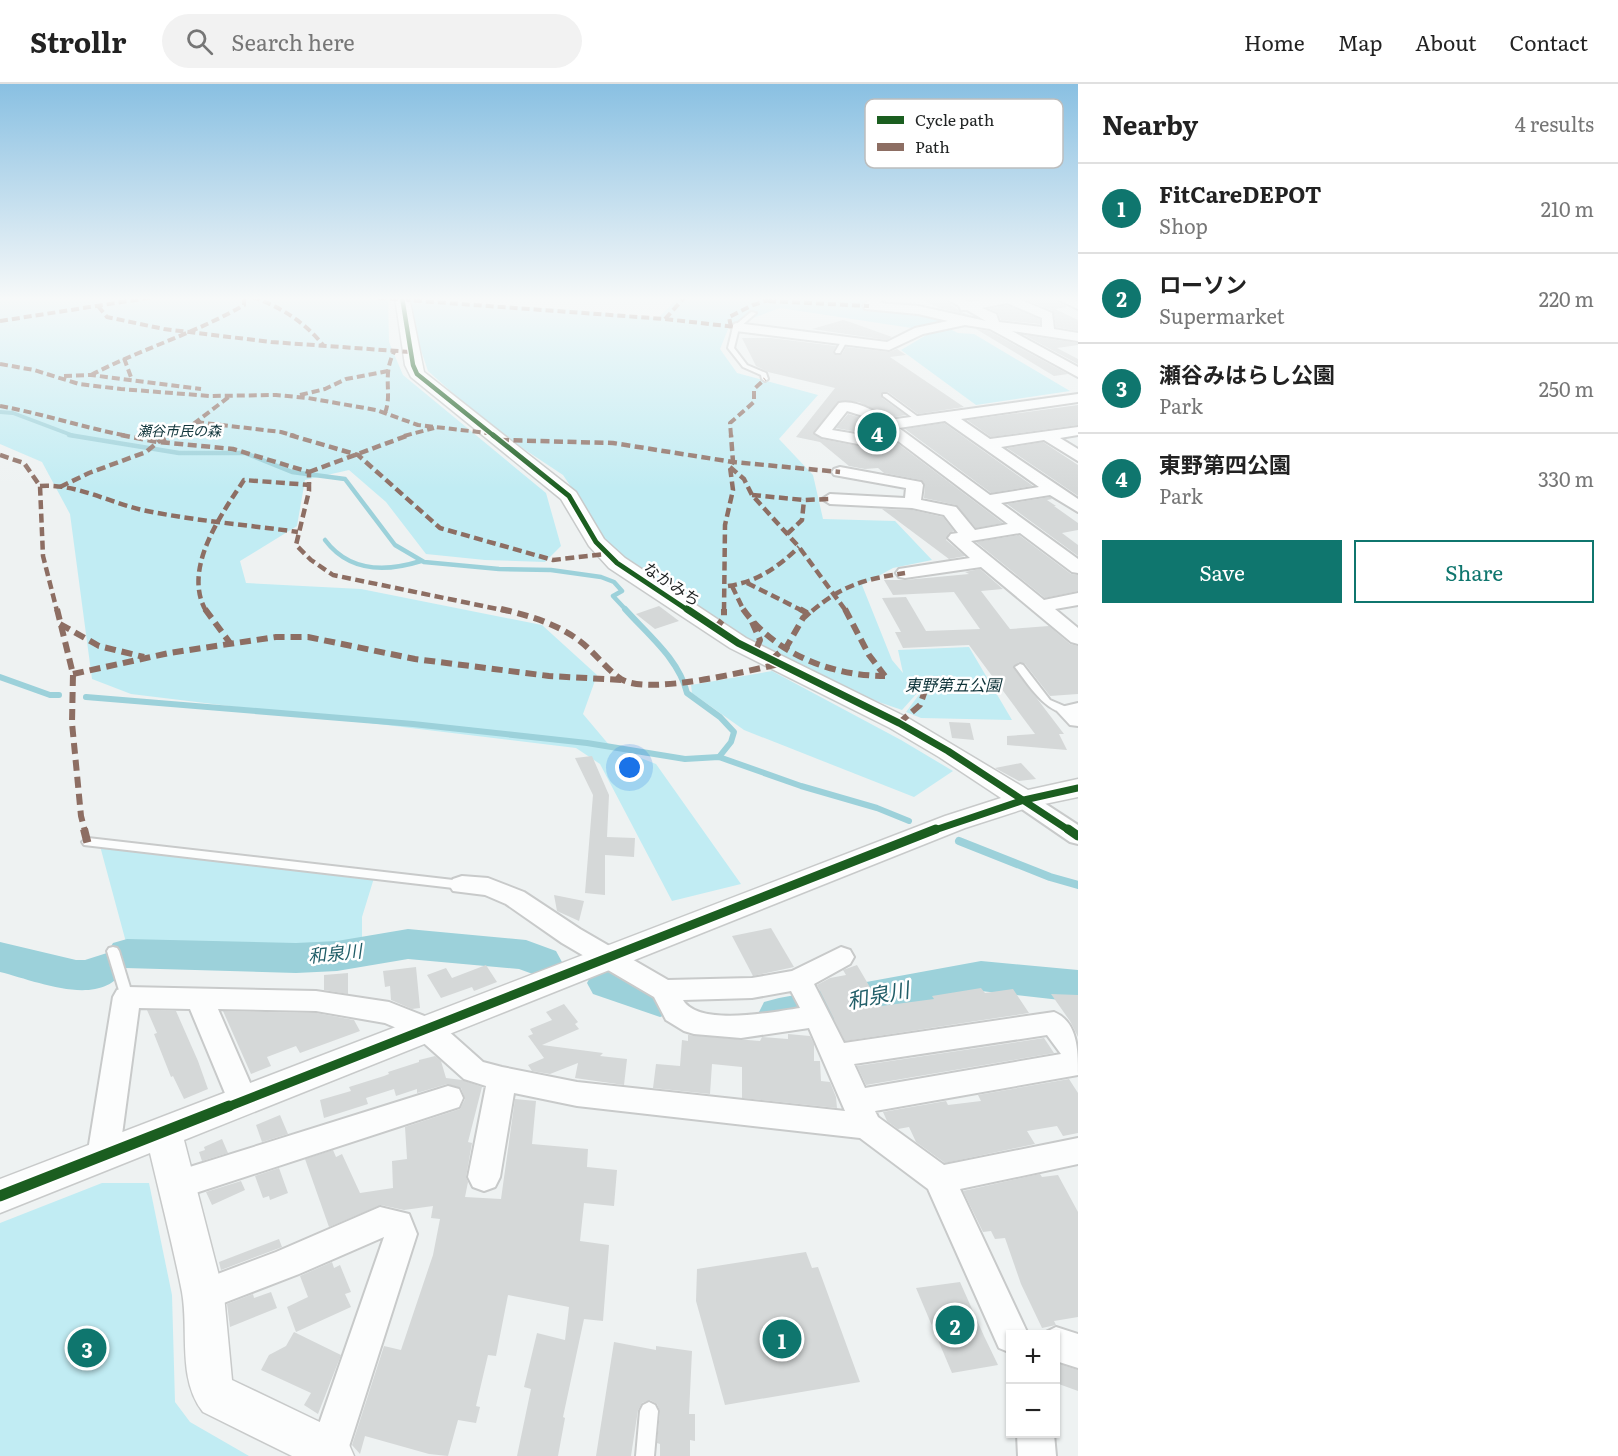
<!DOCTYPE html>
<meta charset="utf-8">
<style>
body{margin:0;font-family:Literata,"Noto Sans JP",serif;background:#f2f2f2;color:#222}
.controls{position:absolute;right:18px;bottom:18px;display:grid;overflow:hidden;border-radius:0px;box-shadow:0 2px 4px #0004}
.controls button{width:54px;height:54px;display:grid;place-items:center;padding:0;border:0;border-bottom:2px solid #e0e0e0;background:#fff;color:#222;font:30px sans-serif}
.you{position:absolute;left:630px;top:684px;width:21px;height:21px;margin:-15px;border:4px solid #fff;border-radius:50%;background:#1a73e8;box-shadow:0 0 0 9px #1a73e833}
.badge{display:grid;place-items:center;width:39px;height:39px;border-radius:50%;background:#0f766e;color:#fff;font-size:20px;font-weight:700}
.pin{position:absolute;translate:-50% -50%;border:3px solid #fff;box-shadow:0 2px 6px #0006}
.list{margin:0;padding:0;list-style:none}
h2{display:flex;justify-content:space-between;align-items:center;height:78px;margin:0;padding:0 24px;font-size:26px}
h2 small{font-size:20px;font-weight:400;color:#767676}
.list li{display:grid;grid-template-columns:39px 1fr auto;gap:18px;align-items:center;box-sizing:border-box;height:90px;padding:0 24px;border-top:2px solid #e0e0e0}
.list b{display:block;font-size:22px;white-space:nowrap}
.list p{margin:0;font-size:20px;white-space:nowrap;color:#767676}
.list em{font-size:20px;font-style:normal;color:#767676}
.actions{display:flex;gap:12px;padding:18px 24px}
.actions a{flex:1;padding:14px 0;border:2px solid #0f766e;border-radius:0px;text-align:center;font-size:21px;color:#0f766e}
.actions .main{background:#0f766e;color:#fff}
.icon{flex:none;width:33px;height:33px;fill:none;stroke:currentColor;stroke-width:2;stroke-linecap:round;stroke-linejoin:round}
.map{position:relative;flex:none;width:1078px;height:1372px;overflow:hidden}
header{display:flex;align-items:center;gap:36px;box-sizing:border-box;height:84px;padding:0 30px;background:#fff;border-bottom:2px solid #e0e0e0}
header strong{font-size:28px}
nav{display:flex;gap:33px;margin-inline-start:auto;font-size:21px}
.search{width:420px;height:54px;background:#f2f2f2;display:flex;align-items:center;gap:15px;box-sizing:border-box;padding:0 21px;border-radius:33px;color:#767676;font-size:22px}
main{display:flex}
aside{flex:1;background:#fff}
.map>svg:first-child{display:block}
.green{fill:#c1ecf3}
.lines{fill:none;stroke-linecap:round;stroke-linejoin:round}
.stream-far3{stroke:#9cd1da;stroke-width:4}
.stream-far2{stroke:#9cd1da;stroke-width:4.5}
.stream-far1{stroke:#9cd1da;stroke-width:6}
.stream{stroke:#9cd1da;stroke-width:8}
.river{fill:#9cd1da;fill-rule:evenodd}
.building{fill:#d5d8d8}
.service-casing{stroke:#c8caca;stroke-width:4}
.minor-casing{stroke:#c8caca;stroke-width:4}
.tertiary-casing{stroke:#c8caca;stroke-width:3}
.service{fill:#fcfdfd;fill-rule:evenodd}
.minor{fill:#fcfdfd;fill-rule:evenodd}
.tertiary{fill:#fcfdfd;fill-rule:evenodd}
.quiet-far3{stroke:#8d6e63;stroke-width:4;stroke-dasharray:8 4;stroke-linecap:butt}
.quiet-far2{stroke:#8d6e63;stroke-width:4.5;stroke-dasharray:9 4.5;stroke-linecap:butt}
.quiet-far1{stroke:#8d6e63;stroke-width:6;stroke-dasharray:11 6;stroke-linecap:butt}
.quiet{stroke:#8d6e63;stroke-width:8;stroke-dasharray:14 8;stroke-linecap:butt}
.cycleway-far4-casing{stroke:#fff;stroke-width:7}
.cycleway-far3-casing{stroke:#fff;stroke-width:8}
.cycleway-far2-casing{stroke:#fff;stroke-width:10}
.cycleway-far1-casing{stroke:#fff;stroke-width:13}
.cycleway-casing{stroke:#fff;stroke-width:15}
.cycleway-far4{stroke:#1b5e20;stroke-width:4.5}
.cycleway-far3{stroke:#1b5e20;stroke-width:5}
.cycleway-far2{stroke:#1b5e20;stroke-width:7}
.cycleway-far1{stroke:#1b5e20;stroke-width:9}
.cycleway{stroke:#1b5e20;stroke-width:11}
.labels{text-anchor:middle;stroke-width:5;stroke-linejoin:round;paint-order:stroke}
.far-park-label{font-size:14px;font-style:italic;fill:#0f343a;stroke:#fff}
.street-label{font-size:16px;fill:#212424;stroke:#fff}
.park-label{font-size:16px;font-style:italic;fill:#0f343a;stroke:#fff}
.water-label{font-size:18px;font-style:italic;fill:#215e68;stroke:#fff}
.near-water-label{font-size:21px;font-style:italic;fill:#215e68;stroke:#fff}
.key{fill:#fff;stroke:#bcbdbd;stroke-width:1.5}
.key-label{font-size:16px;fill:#212424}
</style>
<header>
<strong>Strollr</strong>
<div class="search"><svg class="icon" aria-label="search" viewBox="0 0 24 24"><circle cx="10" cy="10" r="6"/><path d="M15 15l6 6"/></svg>Search here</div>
<nav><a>Home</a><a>Map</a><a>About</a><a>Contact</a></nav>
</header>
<main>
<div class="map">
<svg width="1078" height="1372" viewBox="0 0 1078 1372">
<rect width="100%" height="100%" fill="#eef2f2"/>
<g class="green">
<polygon points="0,213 388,213 389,258 403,291 546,409 561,462 545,478 485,476 426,470 386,418 349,386 305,396 297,442 240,477 246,499 361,505 542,541 597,591 583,630 610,662 656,680 741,800 672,817 600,680 576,664 131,610 92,595 70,430 42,378 0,360"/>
<polygon points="679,213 871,213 862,223 923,230 952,236 918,245 780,224 729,243 720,265 737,289 818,311 779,355 813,391 823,435 895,437 932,476 893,484 862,501 892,576 903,589 898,566 969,563 1012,636 921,634 906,628 921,608 916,599 911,597 919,607 902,626 847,607 679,522 594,449 586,425 563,391 492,344 428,287 404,216 576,226 658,234"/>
<polygon points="948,244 958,249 974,250 1070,307 976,321 901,266 928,250"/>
<polygon points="772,587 901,656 953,687 914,713 744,646 692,609 691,601"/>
<polygon points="100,762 374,794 362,833 362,863 313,867 127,862"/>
<polygon points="102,1099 149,1099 172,1211 175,1318 190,1338 249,1372 0,1372 0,1139"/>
</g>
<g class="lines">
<polyline class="stream-far3" points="0,328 13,329 74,352"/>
<g class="stream-far2">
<polyline points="69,351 179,369 245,369 292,388 345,395 395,461 424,478 499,485 551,486 601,493 614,498 622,507 613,512 627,527"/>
<path d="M325 456C349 488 386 488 421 477"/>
</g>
<g class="stream-far1">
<path d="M625 525C648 551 679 575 687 609L720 633 734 648 731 658 719 673"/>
<polyline points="0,593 50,611 59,611"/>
<polyline points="86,613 413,640 587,659 685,675 719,673 801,702 877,724 909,737"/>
</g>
<polyline class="stream" points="959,757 1050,793 1078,801"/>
<g class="river">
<path d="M408 845 526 856 556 867 562 878 556 889 541 893 519 885 408 875 337 887 296 889 125 884C102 926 37 897 0 888V858L76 876H85L107 869 113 859 127 855 296 859 337 857Z"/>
<polygon points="981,877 1078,886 1078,918 981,907 779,946 764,942 758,930 764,918 779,914"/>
<polygon points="608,883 675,906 681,917 675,928 660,933 593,910 587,899 593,888"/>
</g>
</g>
<g class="building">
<polygon points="916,213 941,213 961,228 972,232 939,224"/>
<polygon points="1038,213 1046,213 1068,223 1055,225 1078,236 1078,247 1056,243 1053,227 1025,215"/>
<polygon points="1007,221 1040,235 1040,240 1001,236 997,228 990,225"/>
<polygon points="843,236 850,238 892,253 887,256 812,245"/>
<polygon points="976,245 989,247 1068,290 1054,292"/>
<polygon points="1024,251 1078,259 1078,261 1057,264 1078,275 1078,280"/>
<polygon points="742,254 771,254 836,262 833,268 836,271 842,270 846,263 889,268 897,265 906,271 890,273 964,323 918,330 888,308 883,308 882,314 906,331 889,334 859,318 839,317 813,349 822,355 868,364 897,359 1003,439 976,444 956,421 924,414 925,401 921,396 884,389 878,384 865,385 849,382 820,358 796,353 835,304 768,288 756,282"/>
<polygon points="1078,321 1078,341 991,353 967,336"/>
<polygon points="848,330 862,334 882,348 868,350 836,344"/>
<polygon points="944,339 1033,402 991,409 905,345"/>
<polygon points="1043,358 1078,381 1078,412 1007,364"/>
<polygon points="1050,413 1052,415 1047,416 1056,422 1054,422 1078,439 1078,446 1062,449 1078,461 1078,472 1007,420"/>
<polygon points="882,425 912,426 943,433 954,447 949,449 946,456 965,472 949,475"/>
<polygon points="1019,451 1071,490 1078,491 1078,507 1045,514 976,458"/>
<polygon points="980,485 1003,505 981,507 1010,545 1049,542 1070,560 1078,562 1078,610 1050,612 1025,580 1019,578 1013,583 1064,650 1059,650 1067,666 1007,661 1007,652 1035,650 969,561 903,564 895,548 901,548 882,514 906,513 926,547 980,545 954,508 893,511 884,496 905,496 969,490 965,488"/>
<polygon points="659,522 679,537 655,545 636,530"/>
<polygon points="949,638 970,639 974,656 952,654"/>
<polygon points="592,672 609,711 607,753 635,754 634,773 605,771 605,811 585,809 593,711 575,674"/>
<polygon points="1021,679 1036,695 1019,697 995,684"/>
<polygon points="554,811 584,817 579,837 557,827"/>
<polygon points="771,844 794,883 753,892 732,852"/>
<polygon points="486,881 497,898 474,907 472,903 441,914 427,891 446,884 452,894"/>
<polygon points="857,881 881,922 934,915 932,912 981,904 985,909 1013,905 1029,929 845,957 817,901 830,894 846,891 843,886"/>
<polygon points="416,883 420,924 412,925 391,916 390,902 385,903 383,887"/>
<polygon points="348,889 348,910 324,906 324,891"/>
<polygon points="1051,910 1078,911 1078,953 1070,937"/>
<polygon points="564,920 578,938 575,940 579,945 542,961 603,969 600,972 627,975 624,1001 575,994 578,979 550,990 532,987 528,981 544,974 528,952 533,950 530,945 552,936 546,928"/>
<polygon points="147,926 176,927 198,977 208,1005 184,1015 173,992 171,993 154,950 157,949"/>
<polygon points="223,927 316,929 354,936 360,947 300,969 296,962 267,973 271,982 251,990"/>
<polygon points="788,950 810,952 814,960 814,977 820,977 821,997 830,998 836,1013 837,1024 742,1014 742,983 712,980 710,1010 653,1004 656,980 680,982 682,956 688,957 688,951 760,957 762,953 788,955"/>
<polygon points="1044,954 1054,969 866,1001 857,982"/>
<polygon points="435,972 441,977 446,994 462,996 482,1003 468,1058 472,1059 466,1093 468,1098 465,1113 501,1115 515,1015 536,1017 532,1060 588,1065 587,1083 617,1086 614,1122 584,1119 580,1157 609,1161 603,1237 584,1235 563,1333 565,1334 558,1372 517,1372 531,1305 524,1303 537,1249 565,1256 569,1223 508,1211 496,1272 488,1271 476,1322 480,1323 476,1339 458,1336 448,1372 429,1370 365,1352 360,1370 352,1361 384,1262 401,1266 433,1171 440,1135 431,1134 433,1122 404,1126 381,1121 329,1143 305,1075 333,1066 336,1073 342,1070 360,1109 393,1104 392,1077 407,1075 405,1043 460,1025 465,1015 461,1004 447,1000 417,1009 417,1005 396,1012 394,1005 366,1014 368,1020 324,1034 320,1016 351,1007 349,1003 384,992 389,990 388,988 419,978 419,976"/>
<polygon points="1069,995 1078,1009 1078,1049 1063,1052 1057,1042 1027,1047 1035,1060 945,1079 916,1058 909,1043 898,1045 887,1037 883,1028 946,1017 948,1021 981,1017 978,1011"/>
<polygon points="280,1031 288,1050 262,1058 256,1041"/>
<polygon points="222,1055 228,1069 202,1077 199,1068 205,1066 204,1063"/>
<polygon points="279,1084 288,1109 270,1116 269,1112 263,1114 255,1092"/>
<polygon points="1040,1090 1042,1093 1058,1091 1078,1128 1078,1233 1054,1237 1056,1241 1042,1244 1021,1200 1005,1154 995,1155 991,1147 983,1148 963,1107"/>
<polygon points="241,1097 245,1106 212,1121 206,1108"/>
<polygon points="279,1155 282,1163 221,1186 219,1178"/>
<polygon points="806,1168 812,1184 818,1183 860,1298 725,1321 696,1217 697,1185"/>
<polygon points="332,1178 334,1184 340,1181 351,1208 345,1210 351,1223 296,1248 287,1223 308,1213 300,1192"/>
<polygon points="960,1198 984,1252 998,1281 952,1289 916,1204"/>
<polygon points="271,1208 277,1224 230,1243 227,1220 253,1210 254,1214"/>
<polygon points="294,1248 341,1271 318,1330 304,1321 311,1309 261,1286 269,1271 286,1262"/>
<polygon points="614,1258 656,1266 656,1262 692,1267 689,1330 695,1330 695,1357 690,1356 690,1372 660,1372 660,1360 657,1359 660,1327 657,1320 650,1316 642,1319 638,1326 631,1372 596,1372"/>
<polygon points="1056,1279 1078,1286 1078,1307 1056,1299"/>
</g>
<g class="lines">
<g class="service-casing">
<g id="service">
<polygon points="751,228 756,229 739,244 734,264 747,281 766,289 768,295 765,297 762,295 761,291 743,283 728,264 733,243"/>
<polygon points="842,256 847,257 840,269 836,269 835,268"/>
<polygon points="883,310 887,310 921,335 921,337 917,337 883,312"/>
<path d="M1020 580 1023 581 1050 616 1071 625 1073 627 1071 629C1047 632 1028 600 1015 583Z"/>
<polygon points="88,754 462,797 466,798 468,801 466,804 462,805 84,761 82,758"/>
<polygon points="113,863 117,864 119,867 133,913 132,916 127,918 122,916 121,913 107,867 109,864"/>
<polygon points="649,1318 655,1321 658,1327 654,1372 636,1372 640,1327 643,1321"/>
</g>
</g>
<g class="minor-casing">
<g id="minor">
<path d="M872 213H885L879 219 918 222 986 237 967 226H961L959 222 943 213H958L970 218 998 213H1024L1021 216 1052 229 1054 245 1078 249V257L1012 247 1078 283V293L990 245 965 241 923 250 889 266 736 247 730 243 736 239 887 258 915 244 948 237 918 230 865 225 863 222ZM1007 219 1042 234V243L999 238 996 230 982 224Z"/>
<polygon points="1052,213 1068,213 1078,217 1078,225"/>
<path d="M1078 310V318L961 335 990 355 1078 343V351L1060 354 1078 365V377L1044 356 1001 363 1078 415V428L1050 411 1001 419 1078 475V489L1072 488 1020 449 971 457 1044 516 1078 509V521L1055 525 1078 544V560L1071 558 981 483 905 494 899 493 896 489 899 485 970 474 948 454 951 450 958 449 944 431 912 424 830 420 822 415 830 410 905 414 906 404 834 391 832 388 834 385 840 383 921 398 923 401 921 416 956 423 975 446 1008 440 898 357 868 362 822 353 815 349 839 319C855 315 876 328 889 336ZM847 327 863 332 888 349 868 352 832 346ZM945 337 1039 403 990 411 899 344Z"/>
<polygon points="1078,619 1078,642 1070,641 1057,627 1061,623"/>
<polygon points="1024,709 1032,711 1078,741 1078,760 1070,758 1016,721 1012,716 1016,711"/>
<path d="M462 792 488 794 524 808 580 845 668 896 752 894 792 887 841 863 850 866 854 873 850 880 814 900 844 959 1054 928C1078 938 1078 966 1078 991L875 1027 878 1033 944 1081 1078 1054V1080L960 1105 1028 1250H1011V1269L999 1264 928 1105 860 1054 577 1022 514 1009 500 1093 495 1103 484 1107 473 1103 468 1093 486 1002 464 995 417 953 385 939 316 927 218 925 258 1017 254 1026 243 1029 232 1026 190 925 139 924 119 1073 114 1082 103 1086 92 1082 87 1073 113 913 117 906 127 903 316 907 389 918 437 937 483 978 502 983 577 998 845 1027 809 944 741 954 694 950 684 947 666 936 654 913 562 859 506 820 485 811 453 807 449 801 453 795ZM791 907 800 924C773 928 699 943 683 916L752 914ZM1047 951 1061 970 865 1004 854 980Z"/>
<polygon points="448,1002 459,1005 463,1014 459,1023 177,1115 166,1111 161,1101 166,1091 177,1087"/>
<polygon points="380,1123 409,1130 417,1150 346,1372 310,1372 309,1369 384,1153 299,1190 203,1227 191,1222 186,1211 191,1200 276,1168"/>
<polygon points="1056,1243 1078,1250 1078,1284 1056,1277 1056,1250 1042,1250"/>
<polygon points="1017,1350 1054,1350 1056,1372 1018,1372"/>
</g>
</g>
<g class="tertiary-casing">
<path id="tertiary" d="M395 213H409L424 288 576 408 604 455 625 474 746 554 908 634 1028 706 1078 695V713L1030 723 965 744 184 1056 224 1211 232 1296 326 1341 347 1356 354 1372H292L203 1328C177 1295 189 1247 182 1208 173 1162 161 1116 150 1069L0 1129V1095L945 732 1001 714 939 673 890 644 730 564 609 484 589 462 561 415 411 293 405 281Z"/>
</g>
<use href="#service" class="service"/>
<use href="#minor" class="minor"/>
<use href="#tertiary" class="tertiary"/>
<g class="quiet-far3">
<path d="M252 213C279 222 305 238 323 261"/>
<polyline points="366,213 665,235 736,243"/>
<polyline points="768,217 869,222"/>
<polyline points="98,222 107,233 164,245 271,258 411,268"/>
<polyline points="665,235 685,213"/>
<polyline points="0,237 154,213"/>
<polyline points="731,243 729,233 753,221 775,214"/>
<polyline points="124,274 132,296"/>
<polyline points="0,280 34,286 79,300 121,305 210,312 276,311 308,314 376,326 418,341 487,349"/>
<path d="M91 291C141 265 196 249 244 221V213"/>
<polyline points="64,292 91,291 201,305"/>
<polyline points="300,311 325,305 346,295 388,287"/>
<path d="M0 322C44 330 85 344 128 352"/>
<path d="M385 329C393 308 381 292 395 266"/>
<polyline points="196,338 281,348 295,352"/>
<polyline points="173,352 183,348 230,312"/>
<polyline points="404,352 434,344"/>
<polyline points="731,352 730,339 754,318 754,305 765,295"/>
</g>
<g class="quiet-far2">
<polyline points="121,351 158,358 233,365 309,388 309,407 296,461 311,476 333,491 507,527"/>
<polyline points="290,351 358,371 440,444 553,476 606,470"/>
<polyline points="500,356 613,359 733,378 840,388"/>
<polyline points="0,371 24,379 40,402 43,472 57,527"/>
<polyline points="730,383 744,395 752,411 799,463 846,527"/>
<polyline points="309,388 409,351"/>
<path d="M40 402C76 399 112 420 147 427 197 437 248 441 298 448"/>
<polyline points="60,403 89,389 146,368 158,358 176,351"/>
<polyline points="752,411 804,416 830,415"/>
<polyline points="787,450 802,436 804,416"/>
<polyline points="747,499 803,527"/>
<path d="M728 502C757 498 778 483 799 463"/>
<polyline points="732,502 744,527"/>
<path d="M206 527C182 485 221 431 244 396L311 401"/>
<polyline points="724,527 725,441 733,406 730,383 733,378 731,351"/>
<path d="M812 527C843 501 865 495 905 489"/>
</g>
<g class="quiet-far1">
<polyline points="57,525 73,590 72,639 81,732 85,747"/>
<polyline points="205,525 230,559"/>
<path d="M501 525C527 531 555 539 577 555 593 566 605 584 621 595 648 612 747 587 779 580"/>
<path d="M743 525C775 570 832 592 885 592"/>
<polyline points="800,525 807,529"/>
<polyline points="845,525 869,571 885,592"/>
<polyline points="752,538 760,556 755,568"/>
<polyline points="60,540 99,562 144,573"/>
<polyline points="715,545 724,534 724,525"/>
<polyline points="771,576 787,562 803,534 813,525"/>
<polyline points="73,590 169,569 276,553 308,553 415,575 549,592 623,596"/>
<polyline points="899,639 920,621 927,601"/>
</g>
<polyline class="quiet" points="84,745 88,761"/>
<g class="cycleway-far4-casing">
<polyline id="cycleway-far4" points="402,213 413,281 417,290 494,352"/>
</g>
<g class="cycleway-far3-casing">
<polyline id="cycleway-far3" points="493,351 569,412 596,458 617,479 689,527"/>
</g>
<g class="cycleway-far2-casing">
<g id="cycleway-far2">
<polyline points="687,525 738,559 899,639 948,667 1070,747"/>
<polyline points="932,747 1024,716 1078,704"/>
</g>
</g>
<g class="cycleway-far1-casing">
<g id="cycleway-far1">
<polyline points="1068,745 1078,752"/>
<polyline points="225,1024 936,745"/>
</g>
</g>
<g class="cycleway-casing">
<polyline id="cycleway" points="0,1112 229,1022"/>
</g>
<use href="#cycleway-far4" class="cycleway-far4"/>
<use href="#cycleway-far3" class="cycleway-far3"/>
<use href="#cycleway-far2" class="cycleway-far2"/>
<use href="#cycleway-far1" class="cycleway-far1"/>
<use href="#cycleway" class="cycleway"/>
</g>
<linearGradient id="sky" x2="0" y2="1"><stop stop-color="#89c0e2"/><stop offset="0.53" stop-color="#f7f9f9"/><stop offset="1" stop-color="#f7f9f9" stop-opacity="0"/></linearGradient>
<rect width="1078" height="405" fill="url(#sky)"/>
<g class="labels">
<g class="far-park-label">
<text x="179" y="352">瀬谷市民の森</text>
</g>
<g class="street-label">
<text transform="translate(672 500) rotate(34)" y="6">なかみち</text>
</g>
<g class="park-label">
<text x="953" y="607">東野第五公園</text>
</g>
<g class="water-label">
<text transform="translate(335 870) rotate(-6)" y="6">和泉川</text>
</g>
<g class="near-water-label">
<text transform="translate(878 912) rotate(-11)" y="7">和泉川</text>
</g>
</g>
<rect x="865" y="15" width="198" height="69" rx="9" class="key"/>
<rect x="877" y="32" width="27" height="8" fill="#1b5e20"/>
<rect x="877" y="59" width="27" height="8" fill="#8d6e63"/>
<g class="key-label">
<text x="915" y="42">Cycle path</text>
<text x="915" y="69">Path</text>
</g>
</svg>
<div class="controls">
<button>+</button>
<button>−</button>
</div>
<div class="you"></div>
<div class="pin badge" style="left:782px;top:1255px">1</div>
<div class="pin badge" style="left:955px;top:1241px">2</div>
<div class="pin badge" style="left:87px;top:1264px">3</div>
<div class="pin badge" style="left:877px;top:348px">4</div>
</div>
<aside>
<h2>Nearby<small>4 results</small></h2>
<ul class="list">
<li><span class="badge">1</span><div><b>FitCareDEPOT</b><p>Shop</p></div><em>210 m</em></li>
<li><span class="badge">2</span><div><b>ローソン</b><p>Supermarket</p></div><em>220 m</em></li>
<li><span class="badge">3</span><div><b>瀬谷みはらし公園</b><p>Park</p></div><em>250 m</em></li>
<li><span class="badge">4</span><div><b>東野第四公園</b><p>Park</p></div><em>330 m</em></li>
</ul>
<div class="actions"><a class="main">Save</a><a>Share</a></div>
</aside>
</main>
